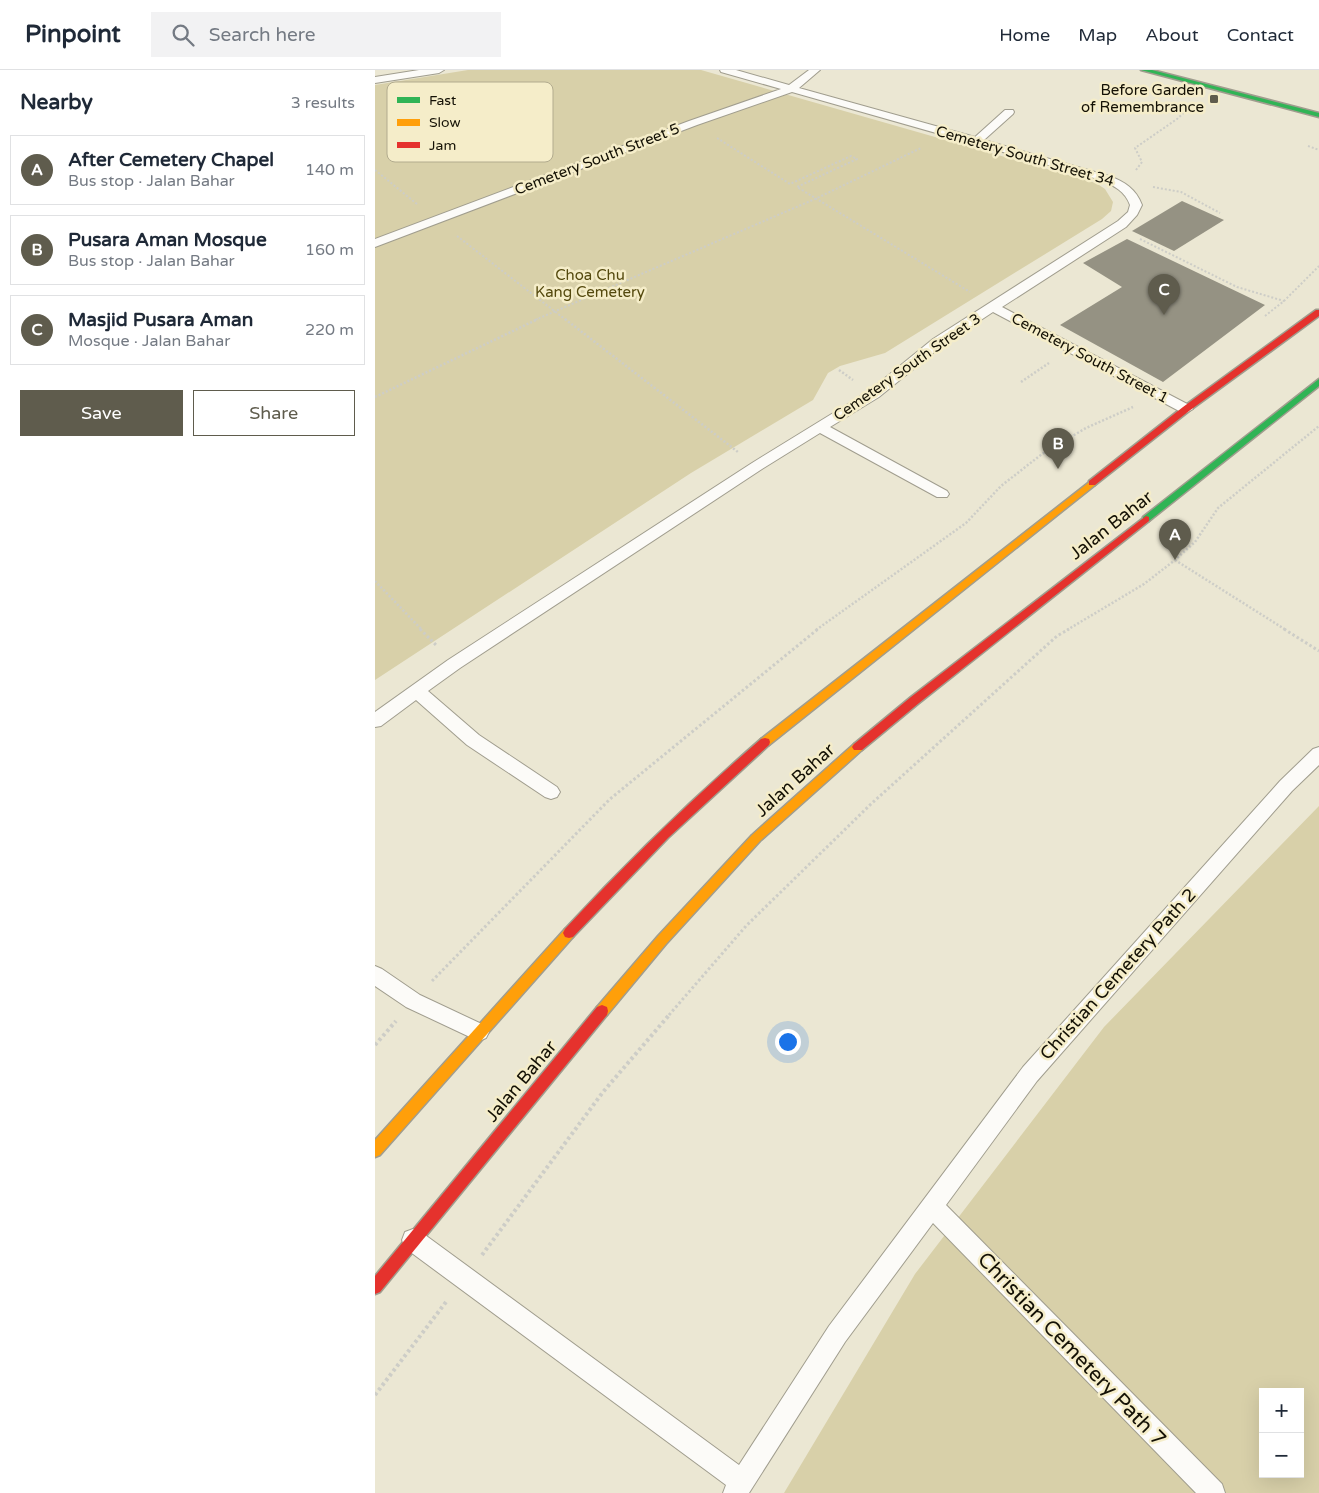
<!DOCTYPE html>
<meta charset="utf-8">
<style>
body{margin:0;font-family:"Varela Round",sans-serif;background:#f2f2f3;color:#1f2937}
.controls{position:absolute;right:15px;bottom:15px;display:grid;overflow:hidden;border-radius:0px;box-shadow:0 5px 20px #0002}
.controls button{width:45px;height:45px;display:grid;place-items:center;padding:0;border:0;border-bottom:1px solid #e0e1e3;background:#fff;color:#1f2937;font:25px sans-serif}
.you{position:absolute;left:412px;top:971px;width:18px;height:18px;margin:-12px;border:4px solid #fff;border-radius:50%;background:#1a73e8;box-shadow:0 0 0 8px #1a73e833}
.badge{display:grid;place-items:center;width:32px;height:32px;border-radius:50%;background:#5f5c4d;color:#fff;font-size:16px;font-weight:700}
.pin{position:absolute;translate:-50% -41px;filter:drop-shadow(0 1px 2px #0008)}
.pin::after{content:'';position:absolute;top:26px;width:18px;height:15px;background:inherit;clip-path:polygon(0 0,100% 0,50% 100%)}
.list{margin:0;padding:0;list-style:none}
h2{display:flex;justify-content:space-between;align-items:center;height:65px;margin:0;padding:0 20px;font-size:21px}
h2 small{font-size:16px;font-weight:400;color:#747a83}
.list li{display:grid;grid-template-columns:32px 1fr auto;gap:15px;align-items:center;box-sizing:border-box;height:70px;margin:0 10px 10px;padding:0 10px;border:1px solid #e0e1e3;border-radius:0px}
.list b{display:block;font-size:19px;white-space:nowrap}
.list p{margin:0;font-size:16px;white-space:nowrap;color:#747a83}
.list em{font-size:16px;font-style:normal;color:#747a83}
.actions{display:flex;gap:10px;padding:15px 20px}
.actions a{flex:1;padding:11px 0;border:1px solid #5f5c4d;border-radius:0px;text-align:center;font-size:18px;color:#5f5c4d}
.actions .main{background:#5f5c4d;color:#fff}
.icon{flex:none;width:28px;height:28px;fill:none;stroke:currentColor;stroke-width:2;stroke-linecap:round;stroke-linejoin:round}
.map{position:relative;flex:none;width:944px;height:1423px;overflow:hidden}
header{display:flex;align-items:center;gap:30px;box-sizing:border-box;height:70px;padding:0 25px;background:#fff;border-bottom:1px solid #e0e1e3}
header strong{font-size:24px}
nav{display:flex;gap:28px;margin-inline-start:auto;font-size:18px}
.search{width:350px;height:45px;background:#f2f2f3;display:flex;align-items:center;gap:12px;box-sizing:border-box;padding:0 18px;border-radius:0px;color:#747a83;font-size:19px}
main{display:flex}
aside{flex:1;background:#fff}
.map>svg:first-child{display:block}
.green{fill:#d8d0a9;fill-rule:evenodd}
.building{fill:#959283}
.lines{fill:none;stroke-linecap:round;stroke-linejoin:round}
.lane-casing{stroke:#a09d8e;stroke-width:2}
.fast-casing{stroke:#a09d8e;stroke-width:3}
.slow-casing{stroke:#a09d8e;stroke-width:3}
.jam-casing{stroke:#a09d8e;stroke-width:3}
.path-far3{stroke:#cdcdc7;stroke-width:2;stroke-dasharray:2 2;stroke-linecap:butt}
.path-far2{stroke:#cdcdc7;stroke-width:2.5;stroke-dasharray:2 2;stroke-linecap:butt}
.path-far1{stroke:#cdcdc7;stroke-width:3;stroke-dasharray:2.5 2.5;stroke-linecap:butt}
.path{stroke:#cdcdc7;stroke-width:4;stroke-dasharray:3 3;stroke-linecap:butt}
.lane{fill:#fcfbf8;fill-rule:evenodd}
.fast{fill:#30b455;fill-rule:evenodd}
.slow{fill:#ff9f0a;fill-rule:evenodd}
.jam{fill:#e5322d;fill-rule:evenodd}
.poi-dot{fill:#5f5c4d;stroke:#f5edc9;stroke-width:2}
.labels{text-anchor:middle;stroke-width:5;stroke-linejoin:round;paint-order:stroke}
.far-poi-label{font-size:15px;fill:#141105;stroke:#f5edc9;text-anchor:end}
.far-street-label{font-size:15px;fill:#141105;stroke:#f5edc9}
.far-park-label{font-size:15px;fill:#54490e;stroke:#f5edc9}
.street-label{font-size:18px;fill:#141105;stroke:#f5edc9}
.near-street-label{font-size:21px;fill:#141105;stroke:#f5edc9}
.key{fill:#f5edc9;stroke:#b2ab8e;stroke-width:1}
.key-label{font-size:14px;fill:#141105}
</style>
<header>
<strong>Pinpoint</strong>
<div class="search"><svg class="icon" aria-label="search" viewBox="0 0 24 24"><circle cx="10" cy="10" r="6"/><path d="M15 15l6 6"/></svg>Search here</div>
<nav><a>Home</a><a>Map</a><a>About</a><a>Contact</a></nav>
</header>
<main>
<aside>
<h2>Nearby<small>3 results</small></h2>
<ul class="list">
<li><span class="badge">A</span><div><b>After Cemetery Chapel</b><p>Bus stop · Jalan Bahar</p></div><em>140 m</em></li>
<li><span class="badge">B</span><div><b>Pusara Aman Mosque</b><p>Bus stop · Jalan Bahar</p></div><em>160 m</em></li>
<li><span class="badge">C</span><div><b>Masjid Pusara Aman</b><p>Mosque · Jalan Bahar</p></div><em>220 m</em></li>
</ul>
<div class="actions"><a class="main">Save</a><a>Share</a></div>
</aside>
<div class="map">
<svg width="944" height="1423" viewBox="0 0 944 1423">
<rect width="100%" height="100%" fill="#ebe7d3"/>
<g class="green">
<polygon points="93,0 326,0 721,113 730,119 738,132 736,141 727,149 510,283 465,296 453,303 438,330 316,403 0,610 0,15"/>
<path d="M944 736V1423H409L540 1204 729 957ZM888 1322H925V1404H888Z"/>
</g>
<g class="building">
<polygon points="807,131 849,150 799,181 757,161"/>
<polygon points="752,169 890,235 788,312 685,255 747,217 708,193"/>
</g>
<g class="lines">
<g class="lane-casing">
<g id="lane">
<polygon points="44,0 69,0 64,3 0,13 0,7"/>
<path d="M345 0H361L414 15 434 0H445L424 18 600 67 630 40H638L639 42 638 44 609 70 734 106C750 112 761 119 767 135L762 145 751 157 627 237 816 336 818 339 811 343 806 342 618 242 568 275 504 327 455 357 572 421 574 424 572 427H562L445 363 387 399 85 598 53 621 104 665 182 717 185 722 182 727 176 729 170 727 92 675 41 630 6 656 0 657V642L73 590 377 393 494 321 558 269 743 151 753 142 755 135C750 121 739 116 726 110L417 22 322 55 0 177V169L314 51 406 19 346 2Z"/>
<polygon points="944,677 944,695 917,721 662,1011 571,1135 847,1414 850,1423 821,1423 558,1153 470,1272 374,1423 348,1423 351,1415 30,1178 27,1170 30,1162 38,1159 46,1162 364,1395 454,1256 648,997 905,711 938,679"/>
<polygon points="0,896 7,899 45,925 111,956 114,962 111,968 104,971 97,968 31,937 0,916"/>
</g>
</g>
<g class="fast-casing">
<g id="fast">
<polygon points="766,0 777,0 944,43 944,47"/>
<polygon points="944,309 944,316 774,451 768,451 768,447"/>
</g>
</g>
<g class="slow-casing">
<g id="slow">
<polygon points="717,410 722,413 720,415 394,675 386,675 385,672 386,669"/>
<polygon points="483,673 489,677 487,680 385,771 291,874 232,945 227,947 222,945 221,941 222,937 283,866 377,765 479,674"/>
<polygon points="194,858 198,859 200,863 198,867 5,1085 0,1087 0,1070 190,859"/>
</g>
</g>
<g class="jam-casing">
<g id="jam">
<polygon points="941,240 944,240 944,246 814,341 720,415 714,415 714,411 808,337"/>
<polygon points="771,446 774,447 774,451 544,633 487,680 479,680 477,677 479,674 536,627"/>
<path d="M390 668 394 669 395 672 394 675 293 768 198 867 194 868 190 867 188 863 190 859C252 792 317 729 386 669Z"/>
<polygon points="227,935 232,937 233,941 232,945 5,1222 0,1224 0,1206 222,937"/>
</g>
</g>
<g class="path-far3">
<polyline points="78,14 178,83"/>
<polyline points="342,68 415,114 476,86 482,89 422,117 595,222"/>
<polyline points="933,76 944,80"/>
<polyline points="0,100 42,134"/>
<polyline points="761,100 767,92 760,78 802,49 815,37"/>
<polyline points="778,117 806,122 845,143"/>
<polyline points="82,166 191,250"/>
<polyline points="765,169 862,217 909,231"/>
<polyline points="890,246 909,231 944,196"/>
<polyline points="160,250 440,129 546,78"/>
</g>
<g class="path-far2">
<polyline points="190,249 363,382"/>
<polyline points="464,300 478,310"/>
<polyline points="646,312 674,293"/>
<polyline points="0,327 163,249"/>
<polyline points="800,490 911,560"/>
<polyline points="0,511 47,560"/>
<polyline points="441,560 591,453 626,416 667,384 711,358 758,337"/>
<polyline points="692,560 769,514 800,490 820,472 843,438 944,356"/>
</g>
<g class="path-far1">
<polyline points="45,559 62,576"/>
<polyline points="909,559 944,581"/>
<polyline points="57,911 235,729 443,559"/>
<polyline points="294,945 371,856 496,734 682,566 694,559"/>
</g>
<g class="path">
<polyline points="0,975 21,951"/>
<polyline points="107,1185 228,1022 295,944"/>
<polyline points="0,1325 71,1232"/>
</g>
<use href="#lane" class="lane"/>
<use href="#fast" class="fast"/>
<use href="#slow" class="slow"/>
<use href="#jam" class="jam"/>
</g>
<rect class="poi-dot" x="834" y="24" width="10" height="10" rx="2.5"/>
<g class="labels">
<g class="far-poi-label">
<text x="829" y="25">Before Garden<tspan x="829" dy="17">of Remembrance</tspan></text>
</g>
<g class="far-street-label">
<text transform="translate(650 86) rotate(16)" y="5">Cemetery South Street 34</text>
<text transform="translate(222 89) rotate(-21)" y="5">Cemetery South Street 5</text>
<text transform="translate(715 288) rotate(28)" y="5">Cemetery South Street 1</text>
<text transform="translate(532 297) rotate(-35)" y="5">Cemetery South Street 3</text>
</g>
<g class="far-park-label">
<text x="215" y="210">Choa Chu<tspan x="215" dy="17">Kang Cemetery</tspan></text>
</g>
<g class="street-label">
<text transform="translate(736 455) rotate(-38)" y="6">Jalan Bahar</text>
<text transform="translate(420 710) rotate(-42)" y="6">Jalan Bahar</text>
<text transform="translate(743 904) rotate(-48)" y="6">Christian Cemetery Path 2</text>
<text transform="translate(146 1011) rotate(-50)" y="6">Jalan Bahar</text>
</g>
<g class="near-street-label">
<text transform="translate(697 1279) rotate(46)" y="7">Christian Cemetery Path 7</text>
</g>
</g>
<rect x="12" y="12" width="166" height="80" rx="8" class="key"/>
<rect x="22" y="27" width="23" height="6" fill="#30b455"/>
<rect x="22" y="49" width="23" height="7" fill="#ff9f0a"/>
<rect x="22" y="72" width="23" height="6" fill="#e5322d"/>
<g class="key-label">
<text x="54" y="35">Fast</text>
<text x="54" y="57">Slow</text>
<text x="54" y="80">Jam</text>
</g>
</svg>
<div class="controls">
<button>+</button>
<button>−</button>
</div>
<div class="you"></div>
<div class="pin badge" style="left:800px;top:490px">A</div>
<div class="pin badge" style="left:683px;top:399px">B</div>
<div class="pin badge" style="left:789px;top:245px">C</div>
</div>
</main>
